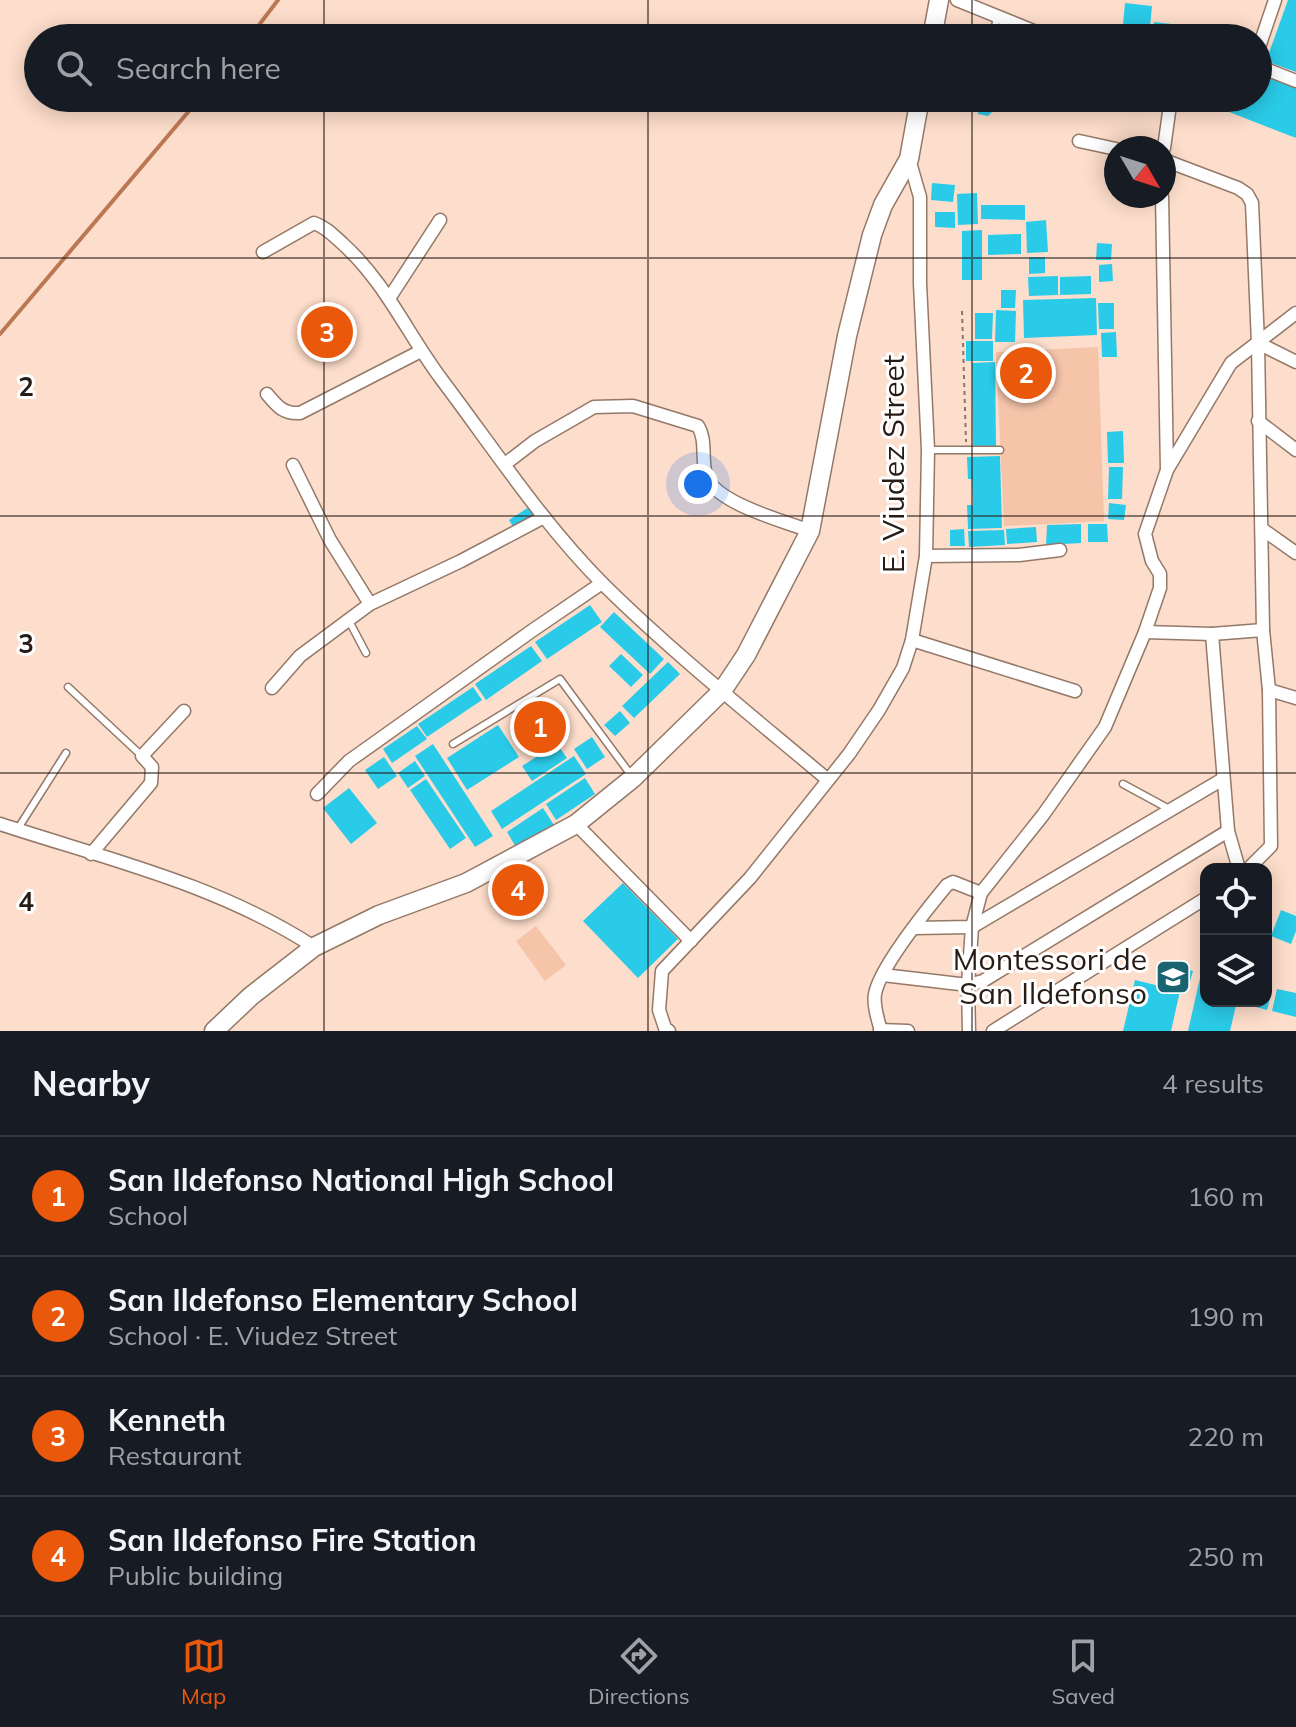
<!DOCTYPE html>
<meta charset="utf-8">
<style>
body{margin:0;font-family:Mulish,sans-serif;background:#242831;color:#f1f3f6}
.controls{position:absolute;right:24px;bottom:24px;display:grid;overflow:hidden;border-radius:16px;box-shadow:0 4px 20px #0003}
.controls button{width:72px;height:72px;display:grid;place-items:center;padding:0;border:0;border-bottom:2px solid #363941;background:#171b24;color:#f1f3f6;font:40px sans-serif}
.compass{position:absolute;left:1104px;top:136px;width:72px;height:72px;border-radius:50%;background:#171b24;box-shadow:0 4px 20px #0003;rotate:129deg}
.you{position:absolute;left:698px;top:484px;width:28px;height:28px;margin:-20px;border:6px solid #fff;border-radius:50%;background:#1a73e8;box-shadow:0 0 0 12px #1a73e833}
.badge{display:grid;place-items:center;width:52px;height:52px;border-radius:50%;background:#ea580c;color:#fff;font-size:26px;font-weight:700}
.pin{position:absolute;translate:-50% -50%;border:4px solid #fff;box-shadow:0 2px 8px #0006}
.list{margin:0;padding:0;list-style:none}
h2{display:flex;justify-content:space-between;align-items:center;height:104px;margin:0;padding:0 32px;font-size:34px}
h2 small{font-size:26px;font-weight:400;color:#9ea1a6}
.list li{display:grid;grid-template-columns:52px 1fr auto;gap:24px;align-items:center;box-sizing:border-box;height:120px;padding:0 32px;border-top:2px solid #363941}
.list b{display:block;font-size:30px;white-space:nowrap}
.list p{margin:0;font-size:26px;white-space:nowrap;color:#9ea1a6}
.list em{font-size:26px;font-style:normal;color:#9ea1a6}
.icon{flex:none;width:44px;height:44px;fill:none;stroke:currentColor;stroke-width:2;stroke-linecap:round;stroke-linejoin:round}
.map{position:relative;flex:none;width:1296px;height:1031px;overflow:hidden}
.search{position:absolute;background:#171b24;box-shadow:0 4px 20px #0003;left:24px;right:24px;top:24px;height:88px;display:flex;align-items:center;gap:20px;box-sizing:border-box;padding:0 28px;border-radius:44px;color:#9ea1a6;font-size:30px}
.sheet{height:584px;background:#171b24}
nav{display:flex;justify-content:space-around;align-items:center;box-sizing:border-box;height:112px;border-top:2px solid #363941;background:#171b24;font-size:22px;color:#9ea1a6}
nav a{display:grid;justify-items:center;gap:4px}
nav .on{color:#ea580c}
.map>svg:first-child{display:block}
.green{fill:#f5c4a9}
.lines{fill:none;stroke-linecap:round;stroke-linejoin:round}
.stream{stroke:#bc7852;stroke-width:4}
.building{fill:#2acbe8}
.lane-casing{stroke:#947868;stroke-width:9}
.street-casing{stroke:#947868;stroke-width:15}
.secondary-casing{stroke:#947868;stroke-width:21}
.path{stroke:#8b766a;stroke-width:2;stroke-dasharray:4 4;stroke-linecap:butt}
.lane{stroke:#fff;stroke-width:6}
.street{stroke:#fff;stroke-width:12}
.secondary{stroke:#fff;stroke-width:18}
.grid{fill:none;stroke:#271b15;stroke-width:2;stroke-opacity:0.55}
.labels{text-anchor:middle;stroke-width:6;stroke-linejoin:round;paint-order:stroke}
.street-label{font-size:30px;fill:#271b15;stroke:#fff}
.poi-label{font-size:30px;fill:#271b15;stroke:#fff;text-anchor:end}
.grid-label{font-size:26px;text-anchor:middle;font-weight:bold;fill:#271b15;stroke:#fff;stroke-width:6;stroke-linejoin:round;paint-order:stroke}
</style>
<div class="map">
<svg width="1296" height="1031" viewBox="0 0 1296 1031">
<rect width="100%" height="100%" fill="#fdddcb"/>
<g class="green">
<polygon points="1098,347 1104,521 1004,526 996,352"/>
<polygon points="536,926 566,965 545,981 516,941"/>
</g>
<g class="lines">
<g class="stream">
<polyline points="249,38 278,0"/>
<polyline points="0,334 200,98"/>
</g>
</g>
<g class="building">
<polygon points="1288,0 1296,0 1296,72 1266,61"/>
<polygon points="1125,3 1152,6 1150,27 1123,25"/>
<polygon points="1154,22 1181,25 1179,38 1152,38"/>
<polygon points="1258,72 1296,86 1296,138 1224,110 1228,98 1258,98"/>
<polygon points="942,98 1006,98 988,116 978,114 979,110 941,103"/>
<polygon points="932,183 955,185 953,202 931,200"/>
<polygon points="977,193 978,224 958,225 957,194"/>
<polygon points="981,205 1025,205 1025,220 981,219"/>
<polygon points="935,212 955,212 955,228 935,227"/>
<polygon points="1046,220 1048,252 1027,253 1026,222"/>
<polygon points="982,230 982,280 962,280 962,231"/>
<polygon points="1021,234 1021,254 988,255 988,235"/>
<polygon points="1097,243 1112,244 1111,260 1096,260"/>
<polygon points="1029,257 1045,257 1045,273 1029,274"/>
<polygon points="1112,264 1113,281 1099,282 1099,265"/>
<polygon points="1058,276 1058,295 1029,296 1028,277"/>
<polygon points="1091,276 1091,294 1060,295 1060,277"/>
<polygon points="1001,290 1016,290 1015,308 1001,308"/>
<polygon points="1096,298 1097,335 1024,338 1023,300"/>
<polygon points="1098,303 1114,303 1114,329 1099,329"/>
<polygon points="996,310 1016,311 1015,342 995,342"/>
<polygon points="975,313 993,313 992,339 975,339"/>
<polygon points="1116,332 1117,357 1102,357 1101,333"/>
<rect x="966" y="341" width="27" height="20"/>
<polygon points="995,362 996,447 973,448 972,363"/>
<polygon points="1123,431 1124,463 1108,463 1107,432"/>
<polygon points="1000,456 1002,528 968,529 967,505 973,505 972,479 968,479 967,457"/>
<polygon points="1109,467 1123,467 1122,499 1108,499"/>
<polygon points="1109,503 1126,505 1124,520 1108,519"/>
<polygon points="529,507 535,517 515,530 509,520"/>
<polygon points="1081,524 1081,543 1046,545 1047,525"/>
<polygon points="1088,524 1107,524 1108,542 1088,542"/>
<polygon points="1036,527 1037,542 1007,544 1006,529"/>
<polygon points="964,529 965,546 950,546 950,530"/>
<polygon points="1004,530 1005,545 969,547 968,531"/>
<polygon points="590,605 602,622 547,659 535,642"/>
<polygon points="614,612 664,659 650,674 600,627"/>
<polygon points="531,646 542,661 486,700 475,684"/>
<polygon points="621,654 643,675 631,687 609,666"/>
<polygon points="668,662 680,674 634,718 622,706"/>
<polygon points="473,687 482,700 427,737 418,724"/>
<polygon points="620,711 630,723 615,736 604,725"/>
<polygon points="498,725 519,757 467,790 447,758"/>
<polygon points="417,726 427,739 392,763 383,749"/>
<polygon points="592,737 605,757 587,769 574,749"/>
<polygon points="433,744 493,836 475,847 415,756"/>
<polygon points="557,744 567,758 532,781 522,766"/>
<polygon points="574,756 586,774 502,829 491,811"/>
<polygon points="384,757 397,776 378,789 365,770"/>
<polygon points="415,761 425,776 408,788 398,773"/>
<polygon points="585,778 595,794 556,820 546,804"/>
<polygon points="426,779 466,838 450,849 410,790"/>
<polygon points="349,788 377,823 351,844 323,808"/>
<polygon points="543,808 554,825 517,849 507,832"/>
<polygon points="522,872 535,896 513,907 501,884"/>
<polygon points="623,883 678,939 638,978 583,921"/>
<polygon points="1281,910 1296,916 1296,931 1291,944 1271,936"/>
<polygon points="1205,956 1206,1001 1237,1001 1230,1031 1188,1031"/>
<polygon points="1166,963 1193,971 1188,989 1161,982"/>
<polygon points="1135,980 1180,991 1171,1031 1123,1031"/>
<polygon points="1266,989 1272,991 1267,1010 1237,1002 1266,1001"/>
<polygon points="1277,989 1296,993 1296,1017 1272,1011"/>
</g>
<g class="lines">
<g class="lane-casing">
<g id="lane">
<polyline points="993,38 997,16"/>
<polyline points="928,450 1000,450"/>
<polyline points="348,619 366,653"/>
<polyline points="68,687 142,756"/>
<polyline points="453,744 560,679 631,775"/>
<polyline points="1123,784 1171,810"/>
<polyline points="17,830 66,753"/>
</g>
</g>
<g class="street-casing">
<g id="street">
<polyline points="957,0 1041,34 1063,38"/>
<polyline points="1258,50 1275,0"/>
<polyline points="1258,66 1296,81"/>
<polyline points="1079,141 1116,149"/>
<polyline points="1164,148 1171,98"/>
<polyline points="1164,160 1238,188 1247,194 1252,203 1258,343 1263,630 1269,690 1271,846 1248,869"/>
<path d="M263 252 314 223C326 227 334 236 343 244 386 283 408 335 442 380 494 449 543 524 604 585 674 654 752 716 828 780"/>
<polyline points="390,297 440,220"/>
<polyline points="1258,343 1296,362"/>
<path d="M267 394C277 406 283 414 300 413L421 351"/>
<polyline points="1258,421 1296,450"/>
<path d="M505 464 535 441 594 407 633 406 698 426C707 441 701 459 706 475 714 503 784 521 810 531"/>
<polyline points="293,465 330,540 370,604"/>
<polyline points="1167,470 1231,363 1296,313"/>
<polyline points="1262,529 1296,553"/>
<polyline points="926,556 1019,555 1060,550"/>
<polyline points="1145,632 1212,634 1263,630"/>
<polyline points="1212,634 1228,831 1239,869"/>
<polyline points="912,640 1075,691"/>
<polyline points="272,688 300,656 370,604 461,561 544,517"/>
<polyline points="1269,690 1296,698"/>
<polyline points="317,794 349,761 533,630 602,583"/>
<path d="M0 824C107 859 219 885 314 947"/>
<polyline points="576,824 691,941"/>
<polyline points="91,854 151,783 152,767 142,756 184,711"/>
<polyline points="914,928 972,927 1223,779"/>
<polyline points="883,975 968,985 983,981 1228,831"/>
<polyline points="880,1030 908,1031"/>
<polyline points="669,1031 665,1028 659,1010 662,971 750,878 849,754 879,710 903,668 912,640 926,556 928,450 920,283 920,197 909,159"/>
<path d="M881 1031C878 1020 873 1005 875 994 880 967 928 908 947 885L953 882 981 893"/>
<polyline points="969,1031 968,985 972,927 981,893 1043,815 1105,727 1145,632 1160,588 1160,574 1152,561 1145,534 1167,470 1162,196"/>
<polyline points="993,1031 1206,898"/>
</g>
</g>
<g class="secondary-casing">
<g id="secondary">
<polyline points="932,38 939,0"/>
<polyline points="214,1031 251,996 314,947 379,915 466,883 576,824 633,778 722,691 746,655 810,531 847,336 872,235 883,205 909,159 920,98"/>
</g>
</g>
<polyline class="path" points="962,311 966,442"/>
<use href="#lane" class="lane"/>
<use href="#street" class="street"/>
<use href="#secondary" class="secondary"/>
</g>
<path class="grid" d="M324 0V38M648 0V38M972 0V38M324 98V1031M648 98V1031M972 98V1031M0 258H1296M0 516H1296M0 773H1296"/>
<defs>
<g id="school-square" transform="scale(1.8)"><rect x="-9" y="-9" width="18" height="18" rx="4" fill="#1a6371" stroke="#fff"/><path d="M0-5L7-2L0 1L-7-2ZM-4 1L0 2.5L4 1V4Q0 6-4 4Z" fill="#fff"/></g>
</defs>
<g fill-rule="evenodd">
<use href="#school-square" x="1173" y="977"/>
</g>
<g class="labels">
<g class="street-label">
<text transform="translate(894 464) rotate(-90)" y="10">E. Viudez Street</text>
</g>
<g class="poi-label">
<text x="1147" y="970">Montessori de<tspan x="1147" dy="34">San Ildefonso</tspan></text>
</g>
</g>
<g class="grid-label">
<text x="26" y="396">2</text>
<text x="26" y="653">3</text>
<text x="26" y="911">4</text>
</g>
</svg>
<div class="controls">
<button><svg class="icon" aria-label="locate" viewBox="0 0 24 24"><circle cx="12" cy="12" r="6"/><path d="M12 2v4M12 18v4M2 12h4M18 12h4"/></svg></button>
<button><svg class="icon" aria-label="layers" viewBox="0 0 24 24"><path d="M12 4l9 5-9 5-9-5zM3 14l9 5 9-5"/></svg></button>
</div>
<svg class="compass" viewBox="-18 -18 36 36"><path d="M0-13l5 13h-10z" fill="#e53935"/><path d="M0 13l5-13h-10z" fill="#9ea1a6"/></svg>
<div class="you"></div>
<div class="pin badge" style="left:540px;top:727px">1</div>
<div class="pin badge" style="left:1026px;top:373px">2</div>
<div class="pin badge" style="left:327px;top:332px">3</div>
<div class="pin badge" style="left:518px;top:890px">4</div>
<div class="search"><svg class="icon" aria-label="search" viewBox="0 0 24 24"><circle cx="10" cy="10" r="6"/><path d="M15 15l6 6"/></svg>Search here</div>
</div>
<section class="sheet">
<h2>Nearby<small>4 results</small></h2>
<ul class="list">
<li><span class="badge">1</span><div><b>San Ildefonso National High School</b><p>School</p></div><em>160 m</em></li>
<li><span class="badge">2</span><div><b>San Ildefonso Elementary School</b><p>School · E. Viudez Street</p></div><em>190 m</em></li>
<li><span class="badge">3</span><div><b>Kenneth</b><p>Restaurant</p></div><em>220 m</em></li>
<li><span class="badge">4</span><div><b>San Ildefonso Fire Station</b><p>Public building</p></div><em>250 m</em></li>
</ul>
</section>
<nav>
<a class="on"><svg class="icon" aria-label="map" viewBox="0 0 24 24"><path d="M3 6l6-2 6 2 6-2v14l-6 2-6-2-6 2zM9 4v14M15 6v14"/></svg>Map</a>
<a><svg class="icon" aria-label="directions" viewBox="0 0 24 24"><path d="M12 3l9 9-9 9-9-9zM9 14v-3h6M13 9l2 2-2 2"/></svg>Directions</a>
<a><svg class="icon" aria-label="saved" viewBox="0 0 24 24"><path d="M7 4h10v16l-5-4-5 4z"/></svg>Saved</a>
</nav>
